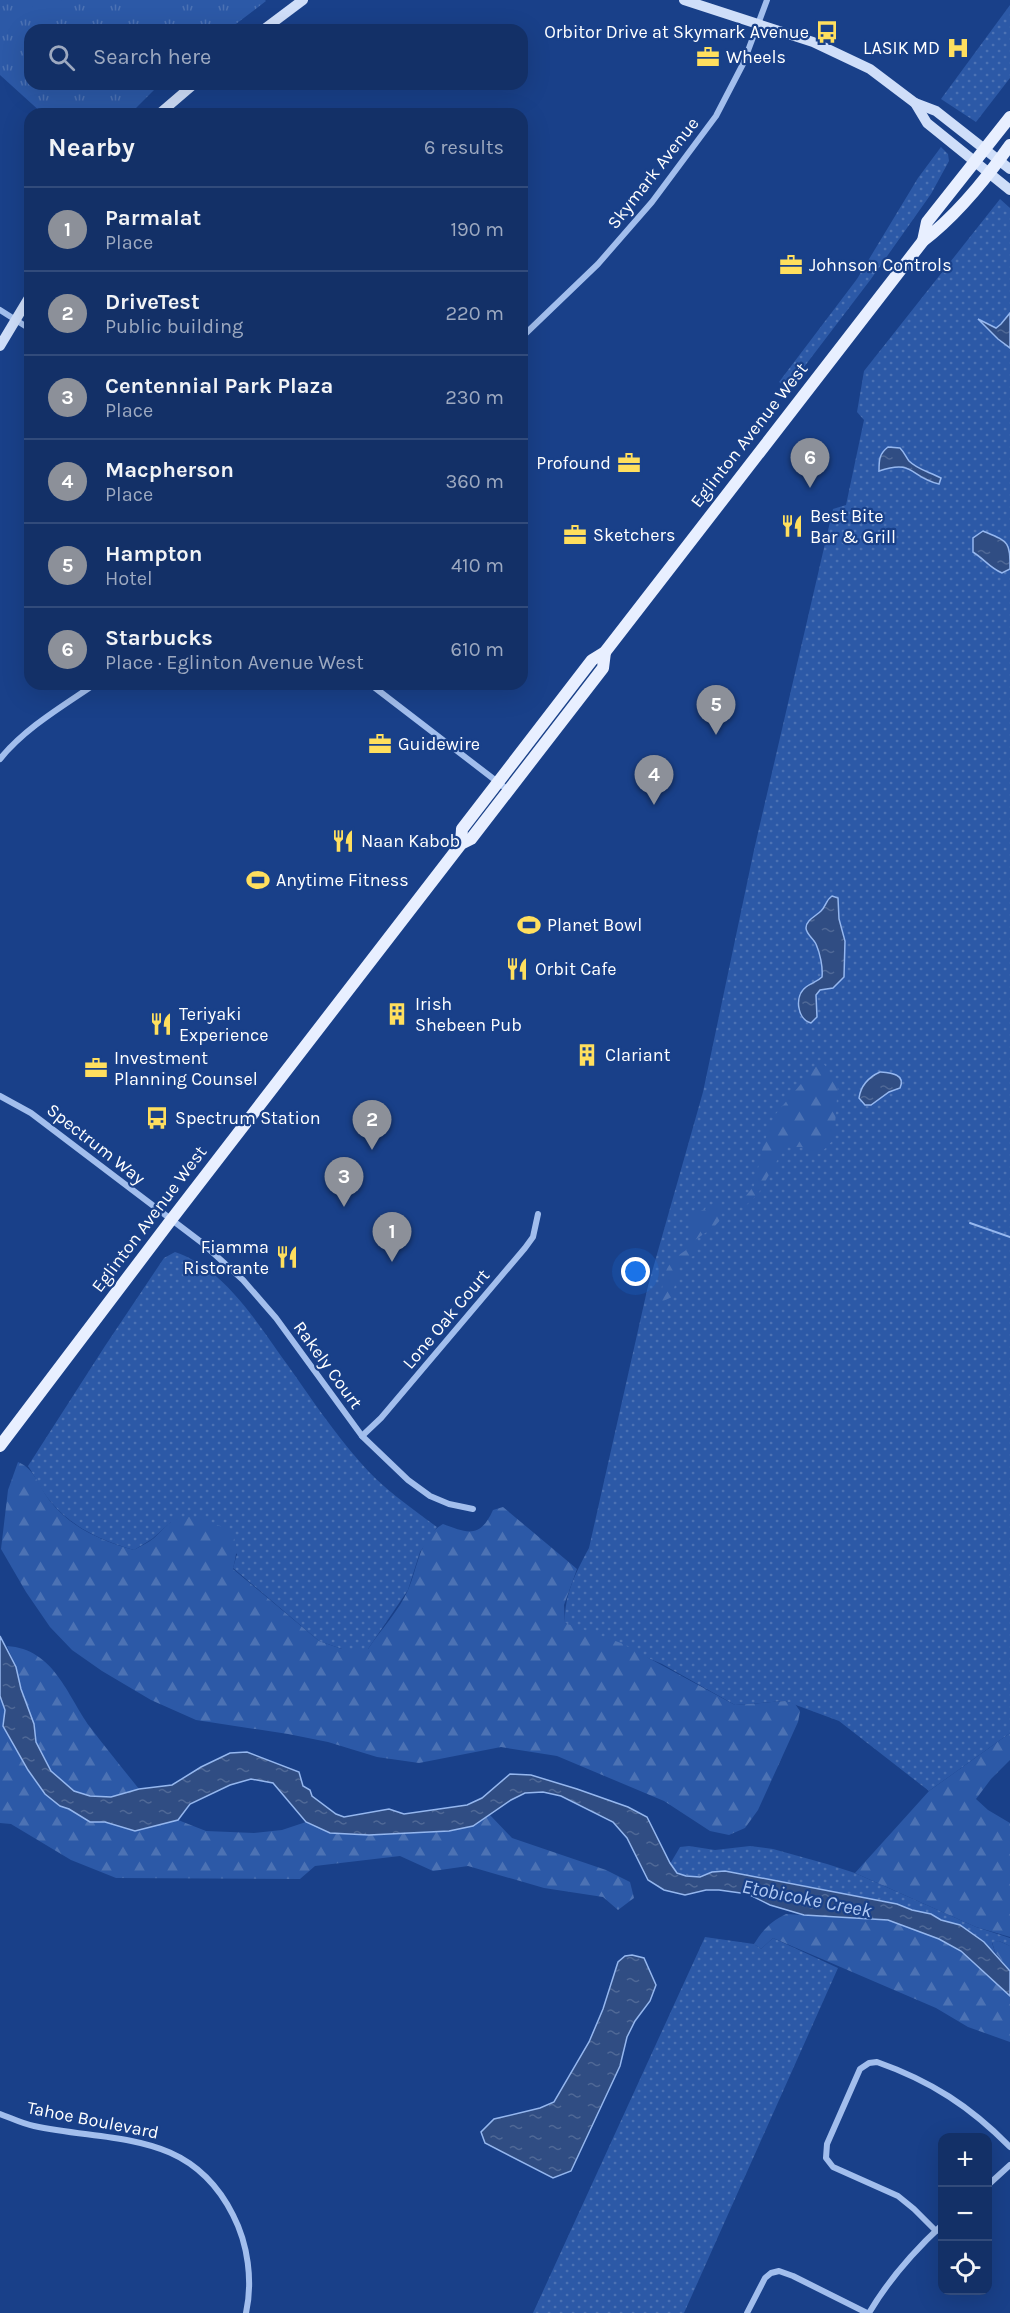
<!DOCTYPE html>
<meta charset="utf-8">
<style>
body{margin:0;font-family:Karla,sans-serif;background:#1c386d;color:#f1f3f6}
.controls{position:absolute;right:18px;bottom:18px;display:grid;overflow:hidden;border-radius:12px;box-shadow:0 6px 24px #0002}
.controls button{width:54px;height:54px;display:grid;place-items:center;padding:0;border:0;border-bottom:2px solid #324b7b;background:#133067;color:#f1f3f6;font:30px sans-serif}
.you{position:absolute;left:636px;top:1272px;width:21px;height:21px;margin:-15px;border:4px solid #fff;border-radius:50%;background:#1a73e8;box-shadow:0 0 0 9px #1a73e833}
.badge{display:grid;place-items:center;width:39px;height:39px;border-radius:50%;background:#8c9099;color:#fff;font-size:20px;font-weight:700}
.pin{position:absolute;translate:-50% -50px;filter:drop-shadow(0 2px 3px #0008)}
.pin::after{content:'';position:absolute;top:32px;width:21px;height:18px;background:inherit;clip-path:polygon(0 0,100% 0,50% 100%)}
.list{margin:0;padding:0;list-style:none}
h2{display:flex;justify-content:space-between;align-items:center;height:78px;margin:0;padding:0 24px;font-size:26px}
h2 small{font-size:20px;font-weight:400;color:#9da9c0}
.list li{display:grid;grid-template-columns:39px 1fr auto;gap:18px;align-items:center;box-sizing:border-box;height:84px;padding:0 24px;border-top:2px solid #324b7b}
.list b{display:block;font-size:22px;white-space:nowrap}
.list p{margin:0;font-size:20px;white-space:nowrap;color:#9da9c0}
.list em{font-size:20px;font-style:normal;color:#9da9c0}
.icon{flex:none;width:33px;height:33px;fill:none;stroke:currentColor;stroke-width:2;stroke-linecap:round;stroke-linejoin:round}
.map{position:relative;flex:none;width:1010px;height:2313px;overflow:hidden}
.search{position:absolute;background:#133067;box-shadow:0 6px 24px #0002;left:24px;top:24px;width:504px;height:66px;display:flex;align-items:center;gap:15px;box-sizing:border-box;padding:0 21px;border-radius:18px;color:#9da9c0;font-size:22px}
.panel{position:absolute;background:#133067;box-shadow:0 6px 24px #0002;left:24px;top:108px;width:504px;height:582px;border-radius:18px}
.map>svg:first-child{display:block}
.grass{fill:url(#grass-dots)}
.forest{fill:url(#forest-firs)}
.park{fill:url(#park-tufts)}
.garden{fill:#2c59a7}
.water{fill:url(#water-ripples);stroke:#95b7ef;stroke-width:1.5}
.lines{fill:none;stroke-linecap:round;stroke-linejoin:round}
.stream{stroke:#95b7ef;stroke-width:2}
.street{stroke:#a2beed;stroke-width:6}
.secondary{stroke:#cfdef9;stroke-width:10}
.primary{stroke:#e8efff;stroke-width:12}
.labels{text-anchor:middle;stroke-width:4.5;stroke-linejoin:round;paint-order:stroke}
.poi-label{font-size:18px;fill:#fff;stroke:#194089;text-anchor:start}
.street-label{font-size:18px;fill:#fff;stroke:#194089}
.water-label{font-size:20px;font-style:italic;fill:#aec8f4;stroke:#194089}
</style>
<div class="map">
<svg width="1010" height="2313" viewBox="0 0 1010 2313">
<defs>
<pattern id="grass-dots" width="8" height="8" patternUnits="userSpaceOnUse" patternTransform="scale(1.5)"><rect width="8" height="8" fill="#2c59a7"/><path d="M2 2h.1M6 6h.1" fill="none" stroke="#4c72b4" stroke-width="1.8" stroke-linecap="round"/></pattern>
<pattern id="forest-firs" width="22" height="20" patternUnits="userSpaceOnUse" patternTransform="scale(1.5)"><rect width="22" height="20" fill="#2c59a7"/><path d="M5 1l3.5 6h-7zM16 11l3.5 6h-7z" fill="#4c72b4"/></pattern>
<pattern id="park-tufts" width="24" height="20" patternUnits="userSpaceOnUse" patternTransform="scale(1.5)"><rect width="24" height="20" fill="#2c59a7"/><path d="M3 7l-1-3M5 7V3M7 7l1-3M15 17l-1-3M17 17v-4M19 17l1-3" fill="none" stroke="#4c72b4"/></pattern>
<pattern id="water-ripples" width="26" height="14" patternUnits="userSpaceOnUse" patternTransform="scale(1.5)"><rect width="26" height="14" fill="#304d83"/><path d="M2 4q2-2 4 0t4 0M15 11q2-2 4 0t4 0" fill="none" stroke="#4f6896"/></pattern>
</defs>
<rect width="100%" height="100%" fill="#194089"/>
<g class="grass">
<polygon points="1010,5 1010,78 976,122 941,99"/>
<polygon points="941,147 948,154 949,161 931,194 871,279 788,388 779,382 857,279 918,178"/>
<path d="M1000 199 1010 208V1733L929 1791 839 1721 785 1701 735 1705 662 1664 565 1623C564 1595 576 1572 589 1548L648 1286 703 1092 754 850 833 509 846 505 864 420 857 412 864 371Z"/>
<path d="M175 1252C226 1269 259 1326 289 1367 312 1400 334 1432 360 1462 382 1488 410 1507 437 1527L420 1552 408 1590 368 1649H342L319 1641 233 1568 237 1554 171 1522 152 1539 134 1550C102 1541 73 1528 51 1502 42 1492 36 1478 28 1466L105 1346 164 1258Z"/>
<path d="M689 1846 715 1850 750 1846 773 1849 827 1864 855 1873 976 1927 1010 1938V1946L999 1941 992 1943 995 1952 960 1925 941 1920 931 1914 912 1910 897 1904 725 1871C703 1872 687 1887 670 1864L680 1847Z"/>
<polygon points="705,1937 754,1944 761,1949 773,1938 838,1968 684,2313 533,2313"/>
</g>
<g class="forest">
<polygon points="821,1060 838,1084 834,1139 820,1154 812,1152 802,1147 785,1147 758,1194 745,1206 744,1198 754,1186 763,1146 774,1116"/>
<path d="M718 1202 721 1219 714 1227 695 1240 698 1255 681 1259 672 1297 661 1302C663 1275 664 1263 688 1249L691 1236 689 1217Z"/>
<path d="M18 1462C35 1469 39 1487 50 1501 71 1528 102 1541 134 1550 140 1546 148 1543 154 1538 163 1530 171 1518 183 1517 197 1515 232 1527 235 1541 238 1551 235 1559 233 1569L319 1641 342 1649H368C380 1631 400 1609 408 1590 418 1568 419 1537 443 1524 467 1533 480 1539 493 1510L503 1507 577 1569 564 1605 565 1623 621 1643 735 1705 785 1701 795 1704 800 1711 798 1722 758 1810 745 1828 729 1835 710 1831 664 1801 557 1756 501 1747 419 1763 377 1757 328 1742 288 1734 196 1720 151 1700 102 1671 72 1650 50 1627 26 1592 1 1549 8 1490Z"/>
<path d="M7 1646C54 1649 67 1695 90 1727 106 1748 123 1769 139 1789L111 1797 90 1796 74 1791 51 1771 36 1742 34 1724 21 1689 16 1667Z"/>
<polygon points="0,1696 5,1710 3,1726 28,1771 45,1794 59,1806 69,1809 90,1822 105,1822 135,1831 178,1820 206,1831 254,1833 282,1830 306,1822 330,1833 369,1835 450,1831 473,1826 490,1815 512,1838 606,1870 630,1882 634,1898 618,1910 603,1897 544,1888 468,1866 433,1871 400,1856 315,1866 300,1879 116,1878 71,1860 11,1824 0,1823"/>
<polygon points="1010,1733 1010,1760 991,1779 976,1799 988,1810 1010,1823 1010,1937 976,1927 855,1873 929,1791"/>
<path d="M786 1914 888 1920 939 1939 961 1951 1010 1996V2042L968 2027 936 2008 773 1938 761 1949 754 1944C763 1930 771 1921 786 1914Z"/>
<polygon points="999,1941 1010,1946 1010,1971 995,1952 992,1942"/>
</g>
<polygon class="park" points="0,0 265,0 266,1 228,30 30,30 30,84 160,84 130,114 43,114 0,75"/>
<g class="garden">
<polygon points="25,0 62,0 50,13 40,13"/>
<polygon points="124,0 180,0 154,25"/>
</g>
<g class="water">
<polygon points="1010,313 1010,348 998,339 978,319 996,328 1001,324"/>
<path d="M888 447 900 448C904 452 906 457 909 461 918 470 930 472 941 478L939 484C909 477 915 459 879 471 879 460 879 454 888 447Z"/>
<path d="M983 531C1009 542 1010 541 1010 569L1002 573C990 568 984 559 973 552V538Z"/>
<path d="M832 896 838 898 839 919 845 941 844 977 833 988 820 990 816 995 817 1017 811 1023C797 1019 794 996 806 987 811 983 817 982 822 977 823 967 820 953 816 944 814 939 806 934 806 928 806 920 816 916 821 911 826 906 826 900 832 896Z"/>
<path d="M880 1072C891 1073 906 1074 900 1088L889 1092 871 1105H865L859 1098C861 1084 869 1077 880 1072Z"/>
<polygon points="0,1636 16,1667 21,1689 34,1724 36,1742 51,1771 74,1791 90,1796 111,1797 139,1789 172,1785 201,1767 230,1753 247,1752 299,1772 303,1786 310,1790 312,1796 336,1814 344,1817 389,1809 404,1814 467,1805 482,1798 510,1774 531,1775 577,1789 628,1807 647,1817 670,1863 677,1873 686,1876 700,1877 712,1872 725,1871 897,1904 912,1910 931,1914 941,1920 960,1925 984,1942 1010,1971 1010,1996 961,1951 939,1939 888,1920 804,1915 770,1905 748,1894 719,1890 706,1890 685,1895 664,1890 648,1880 627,1838 613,1822 561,1796 543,1792 525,1793 511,1800 473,1826 449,1831 369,1835 330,1833 306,1822 273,1783 251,1779 230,1785 190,1804 178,1820 135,1831 105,1822 90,1822 69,1809 60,1806 45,1794 28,1770 3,1726 5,1710 0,1696"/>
<polygon points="632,1955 644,1958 656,1985 650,2001 635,2021 627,2037 620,2066 571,2171 553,2178 485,2143 481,2132 494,2119 540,2108 554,2102 589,2042 603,2009 618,1962 625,1956"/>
</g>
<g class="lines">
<polyline class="stream" points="970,1223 1010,1237"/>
<g class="street">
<polyline points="0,310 30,329"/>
<polyline points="522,337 598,264 652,202 716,116 743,64 767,0"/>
<polyline points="370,684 508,790"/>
<path d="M0 759C25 728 63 706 95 684"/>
<polyline points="0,1096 31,1113 201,1242 243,1280 276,1318 362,1436 408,1480 430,1496 449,1504 473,1509"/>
<polyline points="362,1436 381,1418 525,1248 533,1237 538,1214"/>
<path d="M0 2114C11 2118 23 2124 34 2126 113 2143 190 2129 233 2215 248 2244 253 2281 246 2313"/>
<polyline points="988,2185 1010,2165"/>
<path d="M936 2231 914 2209 898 2196 833 2167 826 2158 827 2144 860 2069 869 2063 877 2062C931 2081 971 2107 1010 2147"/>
<polyline points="747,2313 765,2278 771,2273 779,2271 793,2276 867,2313"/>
<path d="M869 2313C889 2279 913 2252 942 2225"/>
</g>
<g class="secondary">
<polyline points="684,0 813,42 870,69 915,103 927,123 1010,190"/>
<polyline points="263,30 303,0"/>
<polyline points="915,103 936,111 1010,169"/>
<polyline points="159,114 194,84"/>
<polyline points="0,346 30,296"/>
</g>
<g class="primary">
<polyline points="923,241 927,222 1010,117"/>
<path d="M461 844 462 829 592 660 605 652 923 241C956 216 986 179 1010 145"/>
<polyline points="0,1446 171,1220 461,844 471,839 603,668 605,652"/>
</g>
</g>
<defs>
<g id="bus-bare" transform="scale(1.8)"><path d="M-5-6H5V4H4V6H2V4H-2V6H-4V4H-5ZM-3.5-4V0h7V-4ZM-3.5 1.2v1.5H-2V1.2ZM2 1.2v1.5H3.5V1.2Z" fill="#ffdf5e" stroke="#194089" stroke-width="2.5" paint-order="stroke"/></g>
<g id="hospital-bare" transform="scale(1.8)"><path d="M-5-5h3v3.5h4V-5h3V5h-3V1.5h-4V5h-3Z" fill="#ffdf5e" stroke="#194089" stroke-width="2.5" paint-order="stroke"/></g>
<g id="office-bare" transform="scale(1.8)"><path d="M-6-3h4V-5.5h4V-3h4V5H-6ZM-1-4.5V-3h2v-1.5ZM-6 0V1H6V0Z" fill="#ffdf5e" stroke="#194089" stroke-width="2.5" paint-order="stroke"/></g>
<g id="restaurant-bare" transform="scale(1.8)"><path d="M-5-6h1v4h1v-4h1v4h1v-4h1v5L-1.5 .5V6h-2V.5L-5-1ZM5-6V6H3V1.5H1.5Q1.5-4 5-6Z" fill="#ffdf5e" stroke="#194089" stroke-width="2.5" paint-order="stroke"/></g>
<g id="stadium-bare" transform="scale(1.8)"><path d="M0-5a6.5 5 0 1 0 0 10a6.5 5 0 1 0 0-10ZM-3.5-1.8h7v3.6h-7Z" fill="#ffdf5e" stroke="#194089" stroke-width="2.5" paint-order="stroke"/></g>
<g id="building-bare" transform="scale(1.8)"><path d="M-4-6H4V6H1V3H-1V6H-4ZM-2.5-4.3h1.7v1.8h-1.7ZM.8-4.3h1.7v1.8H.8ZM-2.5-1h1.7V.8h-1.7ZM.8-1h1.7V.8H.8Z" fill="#ffdf5e" stroke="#194089" stroke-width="2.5" paint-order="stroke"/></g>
</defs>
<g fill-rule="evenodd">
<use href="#bus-bare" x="827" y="32"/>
<use href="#hospital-bare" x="958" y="48"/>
<use href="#office-bare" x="708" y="57"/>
<use href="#office-bare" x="791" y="265"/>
<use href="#office-bare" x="629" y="463"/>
<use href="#restaurant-bare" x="792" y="526"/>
<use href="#office-bare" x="575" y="535"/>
<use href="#office-bare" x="380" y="744"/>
<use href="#restaurant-bare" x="343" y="841"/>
<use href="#stadium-bare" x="258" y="880"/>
<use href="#stadium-bare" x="529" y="925"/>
<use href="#restaurant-bare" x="517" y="969"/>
<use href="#building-bare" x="397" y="1014"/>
<use href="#restaurant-bare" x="161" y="1024"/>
<use href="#building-bare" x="587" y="1055"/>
<use href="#office-bare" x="96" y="1068"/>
<use href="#bus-bare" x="157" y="1118"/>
<use href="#restaurant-bare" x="287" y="1257"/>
</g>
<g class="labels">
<g class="poi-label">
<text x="809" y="38" text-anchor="end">Orbitor Drive at Skymark Avenue</text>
<text x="940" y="54" text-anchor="end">LASIK MD</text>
<text x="726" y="63">Wheels</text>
<text x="809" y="271">Johnson Controls</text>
<text x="611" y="469" text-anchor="end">Profound</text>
<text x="810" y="522">Best Bite<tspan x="810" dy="21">Bar &amp; Grill</tspan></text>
<text x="593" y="541">Sketchers</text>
<text x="398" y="750">Guidewire</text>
<text x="361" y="847">Naan Kabob</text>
<text x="276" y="886">Anytime Fitness</text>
<text x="547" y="931">Planet Bowl</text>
<text x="535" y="975">Orbit Cafe</text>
<text x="415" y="1010">Irish<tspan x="415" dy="21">Shebeen Pub</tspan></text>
<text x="179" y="1020">Teriyaki<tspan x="179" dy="21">Experience</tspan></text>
<text x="605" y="1061">Clariant</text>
<text x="114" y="1064">Investment<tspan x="114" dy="21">Planning Counsel</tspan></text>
<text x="175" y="1124">Spectrum Station</text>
<text x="269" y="1253" text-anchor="end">Fiamma<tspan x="269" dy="21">Ristorante</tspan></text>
</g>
<g class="street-label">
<text transform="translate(653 173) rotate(-52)" y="6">Skymark Avenue</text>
<text transform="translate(749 435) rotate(-52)" y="6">Eglinton Avenue West</text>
<text transform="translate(96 1144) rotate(38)" y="6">Spectrum Way</text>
<text transform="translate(149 1219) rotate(-53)" y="6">Eglinton Avenue West</text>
<text transform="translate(446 1319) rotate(-50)" y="6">Lone Oak Court</text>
<text transform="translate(328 1365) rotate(54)" y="6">Rakely Court</text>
<text transform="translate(93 2120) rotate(11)" y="6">Tahoe Boulevard</text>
</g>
<g class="water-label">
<text transform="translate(807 1898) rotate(11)" y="7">Etobicoke Creek</text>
</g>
</g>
</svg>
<div class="controls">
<button>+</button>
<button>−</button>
<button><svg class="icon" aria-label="locate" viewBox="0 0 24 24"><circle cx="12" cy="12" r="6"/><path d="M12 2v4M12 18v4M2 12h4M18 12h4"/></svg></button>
</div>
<div class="you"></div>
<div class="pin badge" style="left:392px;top:1262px">1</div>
<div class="pin badge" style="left:372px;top:1150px">2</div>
<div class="pin badge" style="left:344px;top:1207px">3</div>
<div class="pin badge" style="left:654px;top:805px">4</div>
<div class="pin badge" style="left:716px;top:735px">5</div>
<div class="pin badge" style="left:810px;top:488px">6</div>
<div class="search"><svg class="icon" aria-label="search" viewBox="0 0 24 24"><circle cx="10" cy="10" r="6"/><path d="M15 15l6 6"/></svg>Search here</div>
<section class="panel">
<h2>Nearby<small>6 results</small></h2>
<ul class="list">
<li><span class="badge">1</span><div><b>Parmalat</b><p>Place</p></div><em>190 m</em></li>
<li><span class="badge">2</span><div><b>DriveTest</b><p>Public building</p></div><em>220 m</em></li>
<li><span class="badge">3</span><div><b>Centennial Park Plaza</b><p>Place</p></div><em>230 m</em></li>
<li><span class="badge">4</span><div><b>Macpherson</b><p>Place</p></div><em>360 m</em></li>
<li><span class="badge">5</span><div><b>Hampton</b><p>Hotel</p></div><em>410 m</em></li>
<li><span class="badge">6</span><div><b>Starbucks</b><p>Place · Eglinton Avenue West</p></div><em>610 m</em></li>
</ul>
</section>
</div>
